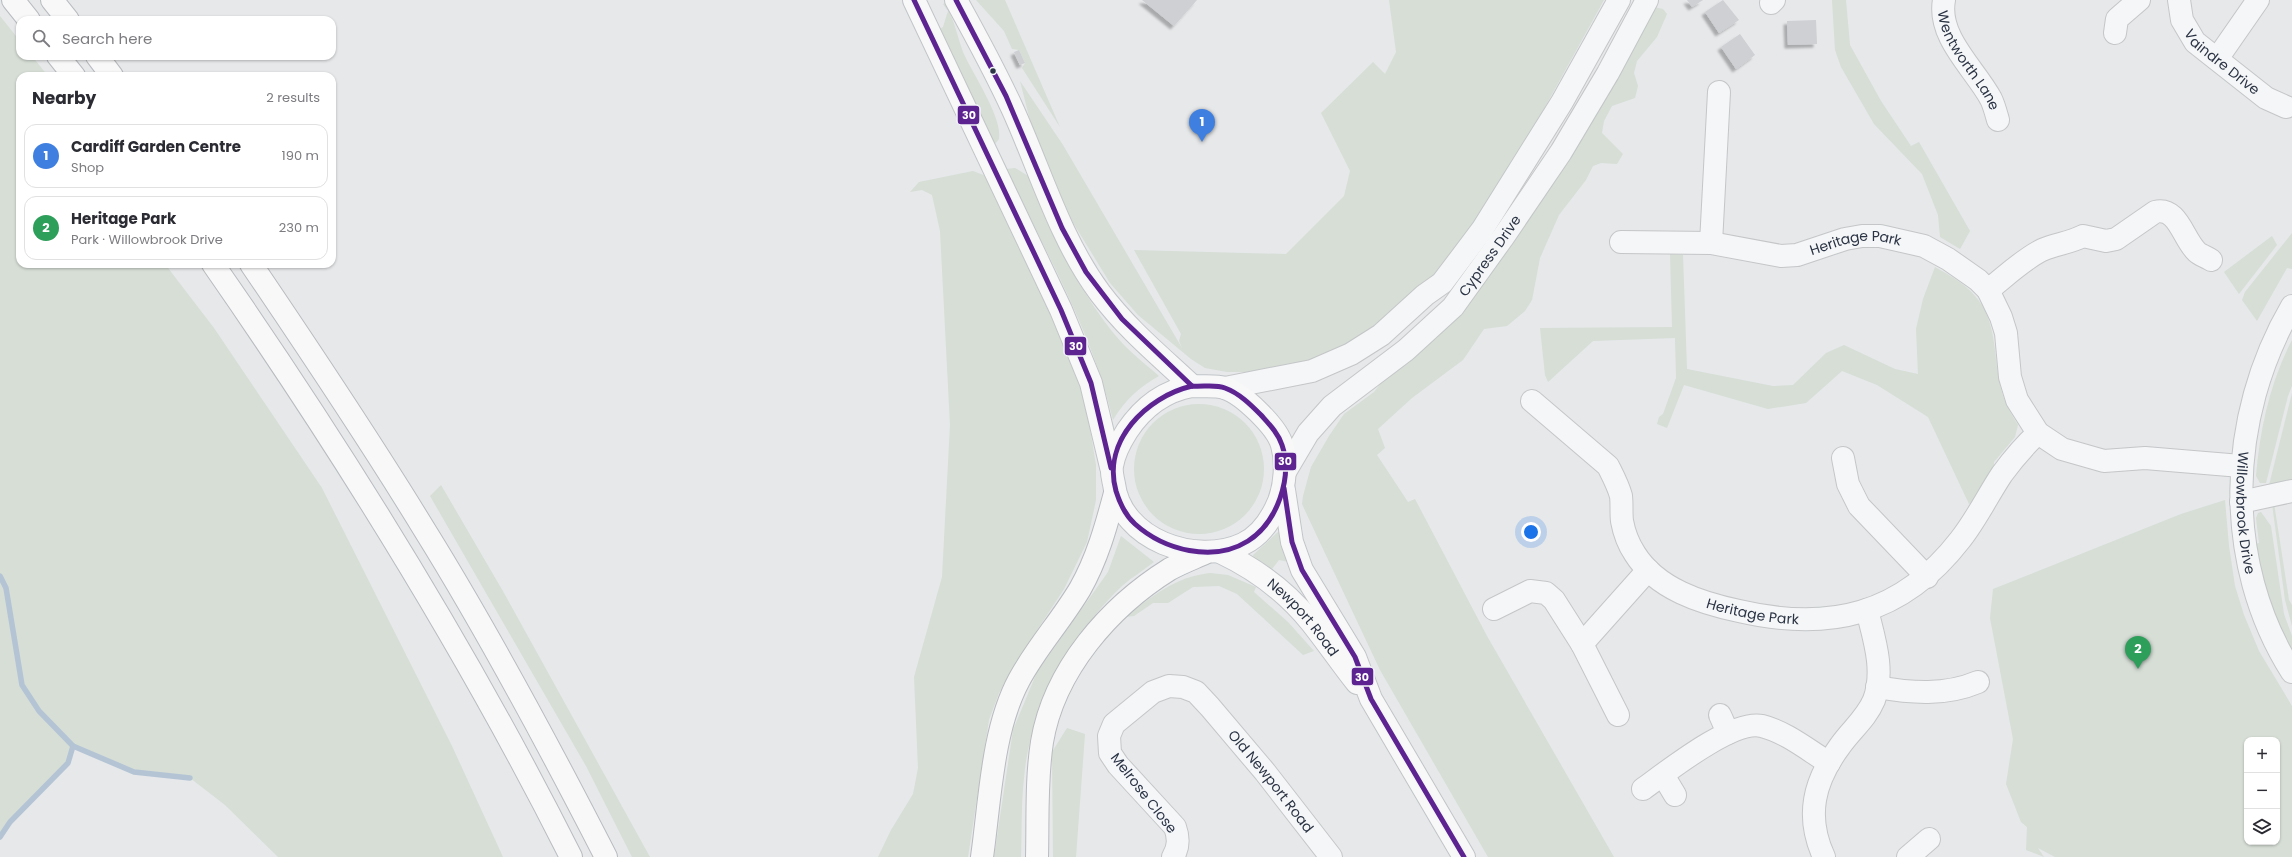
<!DOCTYPE html>
<meta charset="utf-8">
<style>
body{margin:0;font-family:Poppins,sans-serif;background:#f7f7f7;color:#2b2b33}
.controls{position:absolute;right:12px;bottom:12px;display:grid;overflow:hidden;border-radius:8px;box-shadow:0 1px 3px #0004}
.controls button{width:36px;height:36px;display:grid;place-items:center;padding:0;border:0;border-bottom:1px solid #e1e1e2;background:#fff;color:#2b2b33;font:20px sans-serif}
.you{position:absolute;left:1531px;top:532px;width:14px;height:14px;margin:-10px;border:3px solid #fff;border-radius:50%;background:#1a73e8;box-shadow:0 0 0 6px #1a73e833}
.badge{display:grid;place-items:center;width:26px;height:26px;border-radius:50%;background:#7c3aed;color:#fff;font-size:13px;font-weight:700}
.pin{position:absolute;translate:-50% -33px;filter:drop-shadow(0 1px 2px #0008)}
.pin::after{content:'';position:absolute;top:21px;width:14px;height:12px;background:inherit;clip-path:polygon(0 0,100% 0,50% 100%)}
.list{margin:0;padding:0;list-style:none}
h2{display:flex;justify-content:space-between;align-items:center;height:52px;margin:0;padding:0 16px;font-size:17px}
h2 small{font-size:13px;font-weight:400;color:#7c7c81}
.list li{display:grid;grid-template-columns:26px 1fr auto;gap:12px;align-items:center;box-sizing:border-box;height:64px;margin:0 8px 8px;padding:0 8px;border:1px solid #e1e1e2;border-radius:12px}
.list b{display:block;font-size:15px;white-space:nowrap}
.list p{margin:0;font-size:13px;white-space:nowrap;color:#7c7c81}
.list em{font-size:13px;font-style:normal;color:#7c7c81}
.icon{flex:none;width:22px;height:22px;fill:none;stroke:currentColor;stroke-width:2;stroke-linecap:round;stroke-linejoin:round}
.map{position:relative;flex:none;width:2292px;height:857px;overflow:hidden}
.search{position:absolute;background:#fff;box-shadow:0 1px 3px #0004;left:16px;top:16px;width:320px;height:44px;display:flex;align-items:center;gap:10px;box-sizing:border-box;padding:0 14px;border-radius:12px;color:#7c7c81;font-size:15px}
.panel{position:absolute;background:#fff;box-shadow:0 1px 3px #0004;left:16px;top:72px;width:320px;height:196px;border-radius:12px}
.map>svg:first-child{display:block}
.green{fill:#d6ded6;fill-rule:evenodd}
.lines{fill:none;stroke-linecap:round;stroke-linejoin:round}
.stream{stroke:#b4c4d5;stroke-width:5.5}
.building{fill:#ced0d3;filter:url(#shadow)}
.minor-casing{stroke:#c4c6c8;stroke-width:24}
.major-casing{stroke:#c2c5c8;stroke-width:24}
.highway-casing{stroke:#b8bbbf;stroke-width:24}
.minor{stroke:#f5f6f7;stroke-width:22}
.major{stroke:#f8f8f8;stroke-width:22}
.highway{stroke:#f8f8f8;stroke-width:22}
.bus-1-casing{stroke:#f4f6f9;stroke-width:8}
.bus-1{stroke:#5d2491;stroke-width:5}
.bus-dot{fill:#2b3445;stroke:#f4f6f9;stroke-width:1.5}
.labels{text-anchor:middle;stroke-width:3;stroke-linejoin:round;paint-order:stroke}
.street-label{font-size:14px;fill:#2b3445;stroke:#f4f6f9}
.line-badge{stroke:#f4f6f9;stroke-width:1.5}
.badge-label{font-size:11px;text-anchor:middle;font-weight:bold;fill:#fff}
</style>
<div class="map">
<svg width="2292" height="857" viewBox="0 0 2292 857">
<defs>
<filter id="shadow"><feDropShadow dx="-3.5" dy="3.5" stdDeviation="1" flood-color="#0004"/></filter>
</defs>
<rect width="100%" height="100%" fill="#e6e8ea"/>
<g class="green">
<polygon points="976,0 1005,0 1060,127 1022,68 1025,63 1019,50 1012,49 1004,31"/>
<polygon points="1389,0 1604,0 1519,154 1440,272 1375,331 1324,359 1249,372 1227,372 1205,368 1191,359 1138,315 1110,283 1069,216 1033,132 1020,81 1063,145 1182,348 1179,341 1181,334 1134,250 1286,254 1344,196 1350,171 1321,113 1373,62 1385,74 1396,52"/>
<polygon points="1832,0 1846,0 1850,45 1881,101 1911,146 1919,142 1970,231 1960,249 1940,237 1938,215 1922,174 1874,124 1841,67 1835,50"/>
<path d="M945 3C954 19 957 35 963 52 972 73 1003 118 999 139L994 145 938 30 943 27 948 11 943 4Z"/>
<polygon points="1654,7 1663,9 1667,14 1657,37 1637,61 1634,73 1638,86 1635,98 1612,106 1604,121 1602,133 1623,154 1617,164 1601,163 1593,166 1586,180 1559,215 1540,258 1532,300 1525,311 1507,326 1484,329 1463,360 1412,398 1378,429 1385,448 1377,455 1408,502 1415,499 1487,636 1614,857 1488,857 1380,670 1308,517 1302,504 1303,496 1311,467 1329,436 1344,414 1374,392 1389,373 1415,353"/>
<polygon points="0,16 20,41 20,56 32,56 48,76 20,76 20,264 165,264 214,328 322,488 452,746 503,857 278,857 225,805 190,778 134,772 73,746 68,763 10,822 0,837"/>
<path d="M1015 168 1030 177C1049 230 1087 308 1127 348 1137 358 1149 367 1159 376 1139 387 1125 400 1113 420 1092 331 1045 251 1006 169Z"/>
<polygon points="973,171 986,176 1070,351 1083,392 1089,422 1096,465 1096,500 1087,542 1064,589 1017,661 999,693 989,720 968,857 878,857 891,830 913,794 918,768 914,677 942,577 950,425 940,231 932,195 922,190 910,192 919,182"/>
<polygon points="2292,233 2292,269 2287,268 2257,321 2242,300 2245,292"/>
<polygon points="2272,236 2277,245 2239,294 2224,272"/>
<path d="M1670 254 1683 255 1687 369 1773 386 1793 385 1826 353 1844 345 1895 369 1918 374 1916 329 1923 299 1935 267C1949 275 1964 283 1975 296 1998 321 1993 358 2001 389 2004 402 2011 414 2018 425L2015 437 1994 462 1993 483 1983 494 1969 504 1928 417 1877 385 1842 371 1806 403 1768 409 1684 385 1667 428 1657 424 1659 417 1663 414 1676 378 1675 338 1593 341 1548 382 1545 375 1540 328 1672 327Z"/>
<path d="M2292 340V386L2288 396 2266 483H2260L2256 476C2260 429 2270 382 2292 340Z"/>
<polygon points="2292,393 2292,482 2269,485"/>
<circle cx="1199" cy="469" r="65"/>
<polygon points="441,485 504,593 650,857 632,857 586,766 430,496"/>
<path d="M2225 500 2229 546 2235 586 2244 615 2259 651 2292 706V857H2055L2038 848 2044 857 2026 850 2027 827 2021 822 2006 784 2013 739 1990 618 1993 589 2181 514ZM2247 740H2277V842H2247Z"/>
<polygon points="2274,503 2289,600 2292,605 2292,626 2285,600 2272,504"/>
<polygon points="2261,512 2271,526 2284,614 2292,636 2292,654 2267,597 2254,544 2259,543 2256,518 2258,513"/>
<polygon points="1279,531 1289,562 1279,560 1272,569 1254,559 1253,555"/>
<path d="M1121 536 1154 562C1144 570 1132 577 1122 586 1071 635 1030 706 1024 778 1021 804 1022 831 1021 857H994L1013 730 1037 672 1108 572Z"/>
<path d="M1210 573 1228 575 1256 587 1254 592 1288 622 1314 651 1303 655 1237 594 1219 586 1193 587 1168 603H1153L1134 616 1126 617C1152 596 1175 577 1210 573Z"/>
<polygon points="1067,728 1085,734 1076,857 1053,857 1052,752"/>
</g>
<g class="lines">
<g class="stream">
<polyline points="0,576 6,588 22,685 39,711 73,746 134,772 190,778"/>
<polyline points="0,837 10,822 68,763 73,746"/>
</g>
</g>
<g class="building">
<polygon points="1142,0 1197,0 1174,26"/>
<polygon points="1687,0 1703,0 1692,7"/>
<polygon points="1723,0 1739,20 1719,33 1705,12"/>
<polygon points="1816,20 1817,44 1788,45 1787,21"/>
<polygon points="1740,34 1755,55 1736,69 1721,47"/>
<polygon points="1019,50 1025,63 1020,65 1014,52"/>
</g>
<g class="lines">
<g class="minor-casing">
<g id="minor">
<path id="s1" d="M1944 0C1937 37 1975 69 1991 99 1994 105 1996 113 1998 120"/>
<path id="s2" d="M2179 0 2182 20 2195 42 2266 98 2286 107"/>
<polyline points="1771,3 1774,0"/>
<polyline points="2115,33 2117,19 2139,0"/>
<polyline points="2217,59 2258,0"/>
<path id="s3" d="M1621 242 1711 243 1781 256 1797 255 1845 239 1862 236H1880L1924 246 1948 259 1978 280 1988 290 2001 317 2006 333 2010 377 2017 400 2038 433 2062 449 2104 461 2145 458 2241 466"/>
<polyline points="1711,243 1719,92"/>
<path d="M1988 290C2005 277 2022 260 2042 250 2055 244 2070 243 2083 236L2106 241 2116 239 2155 212C2178 206 2183 239 2197 252 2200 255 2207 257 2211 260"/>
<path id="s4" d="M2292 306C2227 417 2222 562 2292 672"/>
<polyline points="1225,388 1312,371 1351,354 1381,335 1425,295 1442,283 1482,230 1562,102 1619,0"/>
<path id="s5" d="M1532 401 1608 466C1613 476 1618 485 1621 496 1622 504 1621 513 1622 521 1624 532 1629 545 1635 554 1657 589 1701 603 1739 611 1829 632 1902 615 1960 540 1976 520 1988 495 2002 474 2013 459 2025 445 2038 433"/>
<polyline points="1843,458 1848,484 1859,506 1927,577"/>
<path id="s6" d="M1285 472 1308 433 1332 406 1406 350 1453 307 1504 236 1561 152 1608 73 1647 0"/>
<polyline points="2241,502 2292,491"/>
<polyline points="1494,609 1530,591 1546,593 1554,600 1582,644 1618,715"/>
<polyline points="1582,644 1648,570"/>
<path d="M1877 687C1911 693 1945 696 1978 682"/>
<polyline points="1720,715 1728,733"/>
<polyline points="1663,775 1675,795"/>
<path d="M1643 789C1668 771 1733 719 1762 726 1786 732 1808 750 1829 763"/>
<path id="s7" d="M1173 857C1179 847 1179 838 1175 827L1118 765 1110 753 1109 736 1114 724 1153 692 1169 686 1183 687 1196 692 1210 707 1265 772 1331 857"/>
<path d="M1824 857C1805 816 1814 781 1840 746 1851 730 1866 719 1874 700 1885 670 1874 639 1867 610"/>
<polyline points="1908,857 1929,839"/>
</g>
</g>
<g class="major-casing">
<g id="major">
<polyline points="914,0 1061,310 1091,383 1111,467"/>
<path d="M956 0C976 36 996 73 1013 110 1041 172 1060 239 1100 293 1128 330 1159 355 1192 386"/>
<path d="M1192 386C1202 387 1215 385 1225 388 1243 394 1277 427 1282 445 1287 462 1285 485 1279 501 1272 518 1260 536 1243 544 1196 566 1121 540 1114 484 1113 479 1111 472 1112 466 1114 453 1120 442 1127 431 1143 407 1164 391 1192 386Z"/>
<polyline points="1284,490 1292,542 1302,570 1355,657 1371,699 1464,857"/>
<path id="s8" d="M1220 552C1256 569 1286 591 1311 622 1327 642 1341 663 1357 683"/>
</g>
</g>
<g class="highway-casing">
<g id="highway">
<polyline points="13,0 29,20"/>
<polyline points="52,0 68,20"/>
<polyline points="58,56 74,76"/>
<polyline points="97,56 112,76"/>
<path d="M213 264C345 454 467 650 571 857"/>
<path d="M251 264C310 351 369 439 424 529 490 635 549 746 606 857"/>
<path d="M982 857C990 801 992 730 1019 680 1036 648 1061 621 1080 589 1097 559 1106 527 1115 493"/>
<path d="M1037 857C1038 819 1036 780 1042 742 1054 670 1109 607 1170 569 1181 563 1194 558 1205 553"/>
</g>
</g>
<use href="#minor" class="minor"/>
<use href="#major" class="major"/>
<use href="#highway" class="highway"/>
<g class="bus-1-casing">
<g id="bus-1">
<polyline points="914,0 1061,310 1091,383 1111,468"/>
<polyline points="956,0 1006,96 1062,228 1086,272 1122,319 1192,386"/>
<path d="M1192 386C1203 387 1215 384 1225 388 1239 393 1251 405 1261 415 1269 424 1278 433 1282 445 1293 477 1277 523 1248 541 1213 563 1164 550 1135 524 1125 515 1120 504 1116 491 1102 441 1146 397 1192 386Z"/>
<polyline points="1284,488 1292,542 1302,570 1355,657 1371,699 1464,857"/>
</g>
</g>
<use href="#bus-1" class="bus-1"/>
</g>
<circle class="bus-dot" cx="993" cy="71" r="3.5"/>
<g class="labels">
<g class="street-label">
<text dy="5" stroke="none"><textPath href="#s1" startOffset="67">Wentworth Lane</textPath></text>
<text dy="5" stroke="none"><textPath href="#s2" startOffset="79">Vaindre Drive</textPath></text>
<text dy="5" stroke="none"><textPath href="#s3" startOffset="238">Heritage Park</textPath></text>
<text dy="5" stroke="none"><textPath href="#s6" startOffset="301">Cypress Drive</textPath></text>
<text dy="5" stroke="none"><textPath href="#s4" startOffset="216">Willowbrook Drive</textPath></text>
<text dy="5" stroke="none"><textPath href="#s5" startOffset="329">Heritage Park</textPath></text>
<text dy="5" stroke="none"><textPath href="#s8" startOffset="107">Newport Road</textPath></text>
<text dy="5" stroke="none"><textPath href="#s7" startOffset="372">Old Newport Road</textPath></text>
<text transform="translate(1144 793) rotate(52)" y="5">Melrose Close</text>
</g>
</g>
<g class="line-badge">
<rect x="957" y="105" width="23" height="20" rx="4" fill="#5d2491"/>
<rect x="1064" y="336" width="23" height="20" rx="4" fill="#5d2491"/>
<rect x="1274" y="452" width="23" height="19" rx="4" fill="#5d2491"/>
<rect x="1351" y="667" width="23" height="19" rx="4" fill="#5d2491"/>
</g>
<g class="badge-label">
<text x="969" y="119">30</text>
<text x="1076" y="350">30</text>
<text x="1285" y="465">30</text>
<text x="1362" y="681">30</text>
</g>
</svg>
<div class="controls">
<button>+</button>
<button>−</button>
<button><svg class="icon" aria-label="layers" viewBox="0 0 24 24"><path d="M12 4l9 5-9 5-9-5zM3 14l9 5 9-5"/></svg></button>
</div>
<div class="you"></div>
<div class="pin badge" style="left:1202px;top:142px;background:#3f7fe0">1</div>
<div class="pin badge" style="left:2138px;top:669px;background:#2e9e5b">2</div>
<div class="search"><svg class="icon" aria-label="search" viewBox="0 0 24 24"><circle cx="10" cy="10" r="6"/><path d="M15 15l6 6"/></svg>Search here</div>
<section class="panel">
<h2>Nearby<small>2 results</small></h2>
<ul class="list">
<li><span class="badge" style="background:#3f7fe0">1</span><div><b>Cardiff Garden Centre</b><p>Shop</p></div><em>190 m</em></li>
<li><span class="badge" style="background:#2e9e5b">2</span><div><b>Heritage Park</b><p>Park · Willowbrook Drive</p></div><em>230 m</em></li>
</ul>
</section>
</div>
